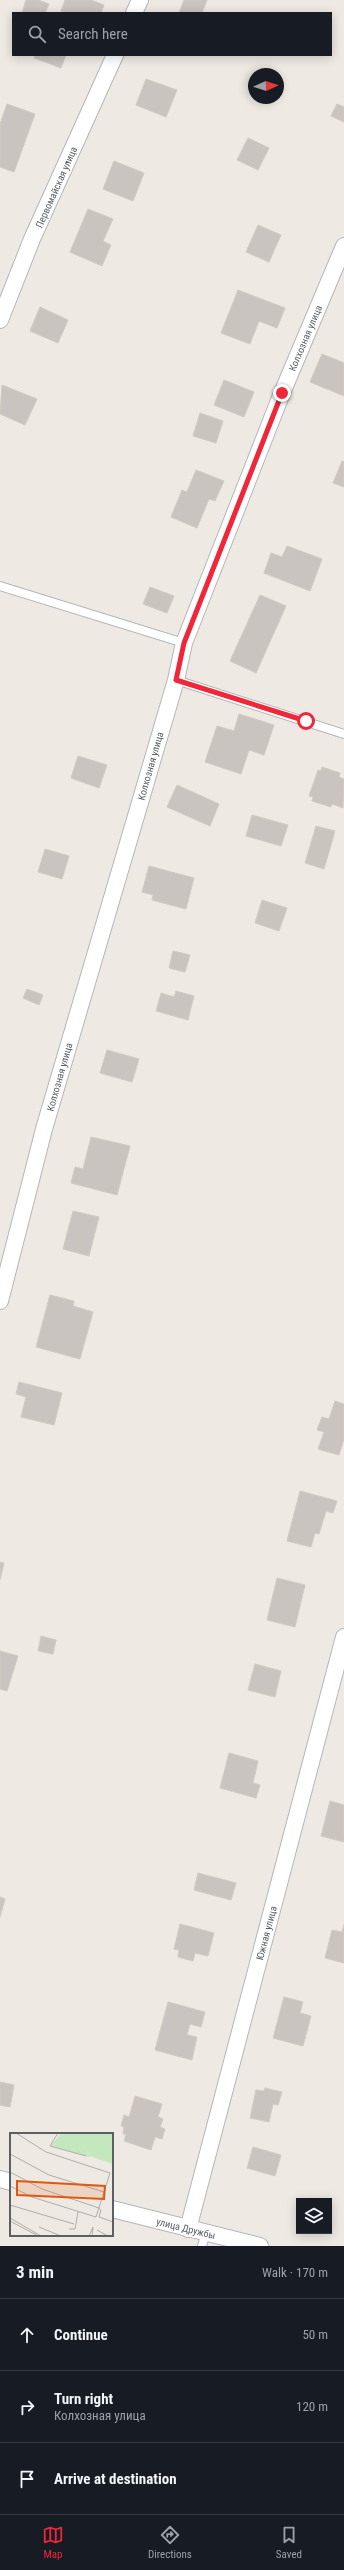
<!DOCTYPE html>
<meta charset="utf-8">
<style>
body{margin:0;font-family:"Roboto Condensed",sans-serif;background:#20242c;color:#f1f3f6}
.controls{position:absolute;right:12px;bottom:12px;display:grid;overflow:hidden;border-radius:0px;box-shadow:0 2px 10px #0003}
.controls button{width:36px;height:36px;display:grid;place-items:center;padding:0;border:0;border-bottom:1px solid #363941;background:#171b24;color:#f1f3f6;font:20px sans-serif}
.compass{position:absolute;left:248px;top:68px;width:36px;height:36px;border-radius:50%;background:#171b24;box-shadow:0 2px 10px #0003;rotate:87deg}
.stop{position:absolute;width:12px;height:12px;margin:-9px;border:3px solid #f02639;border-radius:50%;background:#fff}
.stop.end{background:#f02639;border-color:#fff;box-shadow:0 1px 4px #0008}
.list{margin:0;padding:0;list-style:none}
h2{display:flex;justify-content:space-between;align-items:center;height:52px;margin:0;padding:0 16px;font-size:17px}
h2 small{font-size:13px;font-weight:400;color:#9ea1a6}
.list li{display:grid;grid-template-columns:26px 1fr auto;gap:12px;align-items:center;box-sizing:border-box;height:72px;padding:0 16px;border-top:1px solid #363941}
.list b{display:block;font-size:15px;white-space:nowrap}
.list p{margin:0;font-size:13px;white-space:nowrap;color:#9ea1a6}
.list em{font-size:13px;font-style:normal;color:#9ea1a6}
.icon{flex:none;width:22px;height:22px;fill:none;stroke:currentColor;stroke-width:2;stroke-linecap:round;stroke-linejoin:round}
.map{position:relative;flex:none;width:344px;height:2246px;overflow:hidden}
.search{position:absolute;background:#171b24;box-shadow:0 2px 10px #0003;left:12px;right:12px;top:12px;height:44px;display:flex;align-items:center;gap:10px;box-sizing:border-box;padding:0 14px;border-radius:0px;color:#9ea1a6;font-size:15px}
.sheet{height:268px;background:#171b24}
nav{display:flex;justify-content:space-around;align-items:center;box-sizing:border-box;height:56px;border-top:1px solid #363941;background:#171b24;font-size:11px;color:#9ea1a6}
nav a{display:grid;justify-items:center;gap:2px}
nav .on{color:#f02639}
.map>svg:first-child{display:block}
.building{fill:#c9c4bf;stroke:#d3cac0}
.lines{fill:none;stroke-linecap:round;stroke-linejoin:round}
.service-casing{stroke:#b3b7ba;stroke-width:10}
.minor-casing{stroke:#b3b7ba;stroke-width:18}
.service{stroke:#fff;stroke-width:8}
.minor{stroke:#fff;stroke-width:16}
.route{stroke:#f02639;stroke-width:5}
.labels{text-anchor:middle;stroke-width:3;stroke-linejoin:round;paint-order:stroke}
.street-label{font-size:10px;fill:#5a6064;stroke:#fff}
.inset-road{fill:none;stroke:#afaeac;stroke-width:1}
.view{fill:#e15910;fill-opacity:0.15;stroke:#e15910;stroke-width:2}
.inset-edge{fill:none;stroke:#5a6064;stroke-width:2}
</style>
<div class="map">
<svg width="344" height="2246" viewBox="0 0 344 2246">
<rect width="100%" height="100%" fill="#eee9e2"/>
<g class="building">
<polygon points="26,0 38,0 49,4 45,13 22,13"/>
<polygon points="65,0 91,0 104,5 101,13 67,13 61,11"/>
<polygon points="184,0 207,0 202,13 179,13"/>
<polygon points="35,55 66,55 61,68 34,58"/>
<polygon points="146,79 177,90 166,117 136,105"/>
<polygon points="7,104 35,114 14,172 0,167 0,124"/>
<polygon points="337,104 344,107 344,122 331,116"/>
<polygon points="248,138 269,148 258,170 237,160"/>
<polygon points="114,161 144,173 133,201 103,189"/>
<polygon points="88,209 113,219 103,241 111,245 102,266 70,252"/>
<polygon points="258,225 281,235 269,262 246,252"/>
<polygon points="238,290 285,308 277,328 259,321 250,344 221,333"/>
<polygon points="40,307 68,320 58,343 30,331"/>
<polygon points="322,354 344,363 344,396 310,382"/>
<polygon points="224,380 254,392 244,417 214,405"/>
<polygon points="2,385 37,399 25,425 0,414"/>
<polygon points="200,413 223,421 216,443 193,436"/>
<polygon points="342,461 344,462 344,487 333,483"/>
<polygon points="196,470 224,481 215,501 209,499 197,528 171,517 182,490 187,492"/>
<polygon points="287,546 322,559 310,591 264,573 271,553 282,557"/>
<polygon points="150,587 174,596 167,613 143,604"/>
<polygon points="260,595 286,606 256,673 230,661"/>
<polygon points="239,714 274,725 264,755 249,750 241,774 205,762 217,726 234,731"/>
<polygon points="78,756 107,765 99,788 71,778"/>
<polygon points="322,767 340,773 339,777 344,779 343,808 332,804 331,807 312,801 313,797 309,796 318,770 321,771"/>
<polygon points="177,785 219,804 210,826 167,807"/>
<polygon points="252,815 288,825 281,846 246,836"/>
<polygon points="316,826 335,831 324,869 305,863"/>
<polygon points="45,849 69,856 62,879 38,872"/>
<polygon points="149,866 194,878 186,909 152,900 153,895 142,892"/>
<polygon points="262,900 287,908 279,931 255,923"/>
<polygon points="173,951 190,955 185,972 169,968"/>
<polygon points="27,989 43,995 39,1005 23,998"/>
<polygon points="176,991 194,996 188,1020 156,1011 161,993 174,997"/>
<polygon points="107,1050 139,1059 132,1082 100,1073"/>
<polygon points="91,1137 130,1146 117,1195 71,1183 75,1167 83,1169"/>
<polygon points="73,1211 99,1217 89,1256 63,1249"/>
<polygon points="50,1295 74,1301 73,1306 93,1312 80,1359 36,1347"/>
<polygon points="19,1382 62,1393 54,1425 21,1417 26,1397 16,1394"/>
<polygon points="335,1401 344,1404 344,1439 339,1455 318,1449 324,1432 317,1430 322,1417 329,1419"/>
<polygon points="300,1491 337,1501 333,1513 326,1511 319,1534 315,1533 311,1547 287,1541"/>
<polygon points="0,1562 4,1563 0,1580"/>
<polygon points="277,1578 305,1585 295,1627 267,1620"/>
<polygon points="41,1636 56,1640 53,1654 38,1651"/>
<polygon points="0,1651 18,1656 7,1691 0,1689"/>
<polygon points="255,1664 281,1671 275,1697 248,1690"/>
<polygon points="229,1753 258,1761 253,1783 260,1785 256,1798 220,1788"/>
<polygon points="330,1801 344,1805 344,1842 321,1836"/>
<polygon points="198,1873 236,1883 231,1900 194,1890"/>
<polygon points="0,1897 5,1899 0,1917"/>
<polygon points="180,1924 214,1933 208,1956 195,1953 193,1961 178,1957 179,1950 174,1949"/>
<polygon points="344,1924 344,1963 325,1958 332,1930 342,1932"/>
<polygon points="284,1997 303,2002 300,2013 311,2016 303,2046 273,2038"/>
<polygon points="168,2002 205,2012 201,2027 190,2024 187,2035 197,2037 192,2060 155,2050"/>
<polygon points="0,2082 14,2085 10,2107 0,2105"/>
<polygon points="265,2088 282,2092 278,2105 273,2104 269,2122 250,2118 256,2090 264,2091"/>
<polygon points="135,2096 162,2104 158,2117 163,2119 160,2127 165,2129 162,2139 155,2137 151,2150 124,2141 126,2134 123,2134 124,2127 121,2126 124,2115 129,2117"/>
<polygon points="253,2147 281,2155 275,2176 247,2168"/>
</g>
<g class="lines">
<g class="service-casing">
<g id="service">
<polyline points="0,586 184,643"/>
<polyline points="176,680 344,734"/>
<polyline points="202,2246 206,2233"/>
</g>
</g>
<g class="minor-casing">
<g id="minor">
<polyline points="134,13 140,0"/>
<polyline points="0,320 32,239 115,55"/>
<polyline points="0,1301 44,1129 176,680 184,643 282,393 344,246"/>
<polyline points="0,2179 11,2182"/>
<polyline points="112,2209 260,2246"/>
<polyline points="188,2229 344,1637"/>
</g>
</g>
<use href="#service" class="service"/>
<use href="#minor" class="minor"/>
</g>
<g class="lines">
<polyline class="route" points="282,393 184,643 176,680 306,721"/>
</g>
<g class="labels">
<g class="street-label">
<text transform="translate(56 187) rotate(-66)" y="4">Первомайская улица</text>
<text transform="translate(305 338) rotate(-67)" y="4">Колхозная улица</text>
<text transform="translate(150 766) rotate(-74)" y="4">Колхозная улица</text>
<text transform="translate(59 1077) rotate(-74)" y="4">Колхозная улица</text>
<text transform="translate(266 1933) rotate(-75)" y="4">Южная улица</text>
<text transform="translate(186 2228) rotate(14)" y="4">улица Дружбы</text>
</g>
</g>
<g transform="translate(10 2133)">
<rect width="103" height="103" fill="#eee9e2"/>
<path d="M52 0H103V31L80 23 72 10 80 24 40 13Z" fill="#c4e7bd"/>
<path class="inset-road" d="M48 0 40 13 76 23M0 21 39 42 94 59M0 39 32 56 89 75 91 77 89 84 103 89M0 53 22 64 86 84 100 40 36 19 6 0M0 72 64 91M0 85 31 103M0 88 28 103M29 94 51 103M59 96H65L68 79M87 97 98 103M79 103 83 94 82 103"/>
<path class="view" d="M7 48 95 53 94 66 7 62Z"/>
<rect width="103" height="103" class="inset-edge"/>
</g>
</svg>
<div class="controls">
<button><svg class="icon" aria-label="layers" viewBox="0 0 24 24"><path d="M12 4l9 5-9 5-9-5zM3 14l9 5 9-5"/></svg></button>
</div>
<svg class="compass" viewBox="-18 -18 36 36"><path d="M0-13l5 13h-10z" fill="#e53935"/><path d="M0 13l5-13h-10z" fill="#9ea1a6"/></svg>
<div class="stop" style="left:306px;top:721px"></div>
<div class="stop end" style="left:282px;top:393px"></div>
<div class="search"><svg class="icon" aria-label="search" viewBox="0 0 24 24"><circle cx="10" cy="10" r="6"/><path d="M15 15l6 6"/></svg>Search here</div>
</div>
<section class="sheet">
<h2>3 min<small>Walk · 170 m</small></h2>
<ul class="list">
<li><svg class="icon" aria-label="ahead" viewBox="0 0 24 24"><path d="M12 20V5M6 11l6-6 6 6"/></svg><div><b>Continue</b></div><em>50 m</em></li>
<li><svg class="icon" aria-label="right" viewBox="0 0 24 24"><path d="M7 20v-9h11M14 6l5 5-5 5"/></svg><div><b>Turn right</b><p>Колхозная улица</p></div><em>120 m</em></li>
<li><svg class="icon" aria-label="arrive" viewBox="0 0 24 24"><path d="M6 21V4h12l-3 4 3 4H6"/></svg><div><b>Arrive at destination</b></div></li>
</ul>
</section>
<nav>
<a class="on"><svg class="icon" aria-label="map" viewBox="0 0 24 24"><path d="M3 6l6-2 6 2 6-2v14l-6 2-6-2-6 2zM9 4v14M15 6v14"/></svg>Map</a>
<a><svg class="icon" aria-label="directions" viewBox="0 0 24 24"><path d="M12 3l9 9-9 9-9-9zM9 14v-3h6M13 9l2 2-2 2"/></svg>Directions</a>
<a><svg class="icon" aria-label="saved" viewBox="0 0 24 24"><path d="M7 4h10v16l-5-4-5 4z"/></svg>Saved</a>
</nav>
